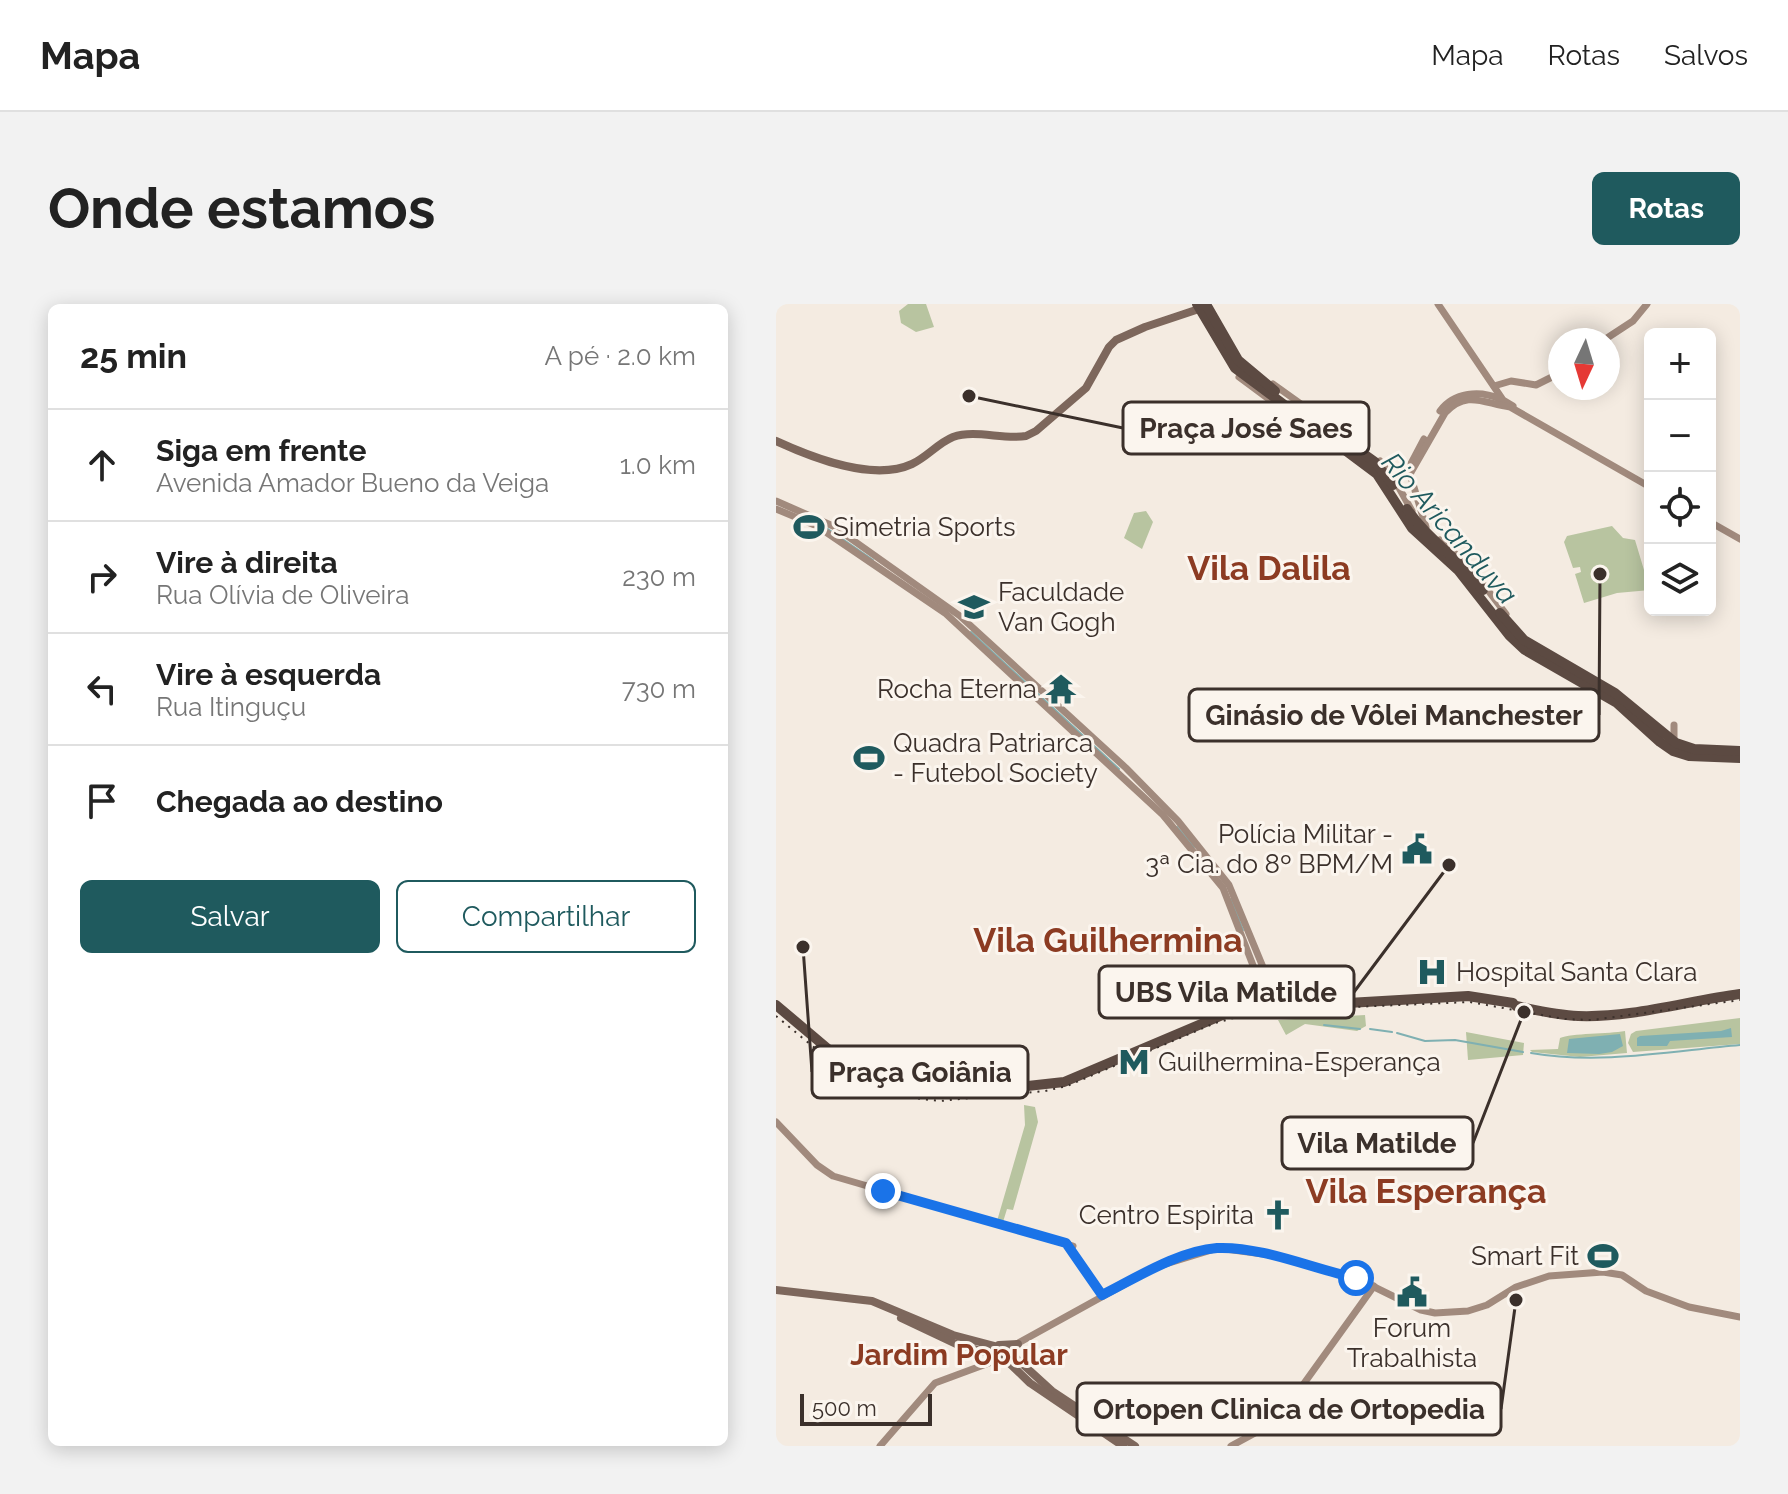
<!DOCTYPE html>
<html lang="pt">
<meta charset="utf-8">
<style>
body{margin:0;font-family:Raleway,sans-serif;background:#f2f2f2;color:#222}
.controls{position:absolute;right:24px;top:24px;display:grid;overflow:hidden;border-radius:12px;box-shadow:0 4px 20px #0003}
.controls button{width:72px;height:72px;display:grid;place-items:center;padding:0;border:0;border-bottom:2px solid #e0e0e0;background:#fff;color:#222;font:40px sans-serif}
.compass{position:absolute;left:772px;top:24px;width:72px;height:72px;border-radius:50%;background:#fff;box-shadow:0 4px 20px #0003;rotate:184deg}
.scale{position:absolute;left:24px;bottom:20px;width:132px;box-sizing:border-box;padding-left:8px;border:4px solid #3b302b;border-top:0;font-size:22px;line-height:28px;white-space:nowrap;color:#3b302b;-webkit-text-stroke:6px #fbf5ee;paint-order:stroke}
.stop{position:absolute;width:24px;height:24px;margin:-18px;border:6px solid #1a73e8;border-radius:50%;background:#fff}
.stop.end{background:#1a73e8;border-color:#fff;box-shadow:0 2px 8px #0008}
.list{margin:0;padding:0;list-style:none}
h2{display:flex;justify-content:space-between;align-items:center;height:104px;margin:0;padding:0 32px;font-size:34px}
h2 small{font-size:26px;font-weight:400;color:#767676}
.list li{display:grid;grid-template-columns:52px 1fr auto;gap:24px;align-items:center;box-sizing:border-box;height:112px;padding:0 32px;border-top:2px solid #e0e0e0}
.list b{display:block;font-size:30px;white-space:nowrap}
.list p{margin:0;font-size:26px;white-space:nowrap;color:#767676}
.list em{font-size:26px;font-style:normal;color:#767676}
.actions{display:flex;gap:16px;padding:24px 32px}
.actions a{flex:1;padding:18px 0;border:2px solid #1f5a5e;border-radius:12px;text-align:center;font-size:28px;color:#1f5a5e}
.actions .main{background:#1f5a5e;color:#fff}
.icon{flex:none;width:44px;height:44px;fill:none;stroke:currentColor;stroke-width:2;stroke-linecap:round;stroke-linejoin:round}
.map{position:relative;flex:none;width:964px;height:1142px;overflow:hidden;border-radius:12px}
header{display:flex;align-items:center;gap:48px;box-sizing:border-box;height:112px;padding:0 40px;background:#fff;border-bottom:2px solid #e0e0e0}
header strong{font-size:38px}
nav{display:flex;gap:44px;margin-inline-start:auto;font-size:28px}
.intro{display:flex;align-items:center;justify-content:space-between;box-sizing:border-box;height:192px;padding:0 48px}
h1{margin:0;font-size:56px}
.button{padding:20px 36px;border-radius:12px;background:#1f5a5e;color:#fff;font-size:28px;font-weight:700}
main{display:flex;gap:48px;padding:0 48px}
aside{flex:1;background:#fff;border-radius:12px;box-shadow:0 4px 20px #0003}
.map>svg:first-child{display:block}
.green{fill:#b8c4a0}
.water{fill:#7fb0b2}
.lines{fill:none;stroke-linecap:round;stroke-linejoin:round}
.stream{stroke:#7fb0b2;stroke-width:2}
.secondary{stroke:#a18a7d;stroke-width:7}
.primary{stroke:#7d675c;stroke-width:8}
.highway{stroke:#5c4a42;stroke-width:10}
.rail{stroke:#3b302b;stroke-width:2;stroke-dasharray:2 6;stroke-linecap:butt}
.route{stroke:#1a73e8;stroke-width:10}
.labels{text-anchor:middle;stroke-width:6;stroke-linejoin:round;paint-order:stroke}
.poi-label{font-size:26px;fill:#3b302b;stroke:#fbf5ee;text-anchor:start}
.water-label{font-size:28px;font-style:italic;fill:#1f5a5e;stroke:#fbf5ee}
.quarter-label{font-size:30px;font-weight:bold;fill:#8c3b22;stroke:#fbf5ee}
.district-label{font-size:34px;font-weight:bold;fill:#8c3b22;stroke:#fbf5ee}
.leader{fill:none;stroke:#3b302b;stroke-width:3}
.callout-dot{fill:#3b302b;stroke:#fbf5ee;stroke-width:3}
.callout{fill:#fbf5ee;stroke:#3b302b;stroke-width:3}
.callout-label{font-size:28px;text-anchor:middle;font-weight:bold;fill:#3b302b}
</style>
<header>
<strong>Mapa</strong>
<nav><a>Mapa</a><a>Rotas</a><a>Salvos</a></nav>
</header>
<div class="intro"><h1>Onde estamos</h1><a class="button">Rotas</a></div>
<main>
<aside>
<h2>25 min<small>A pé · 2.0 km</small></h2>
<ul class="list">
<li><svg class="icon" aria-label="ahead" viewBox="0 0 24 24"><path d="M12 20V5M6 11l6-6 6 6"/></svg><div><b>Siga em frente</b><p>Avenida Amador Bueno da Veiga</p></div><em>1.0 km</em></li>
<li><svg class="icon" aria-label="right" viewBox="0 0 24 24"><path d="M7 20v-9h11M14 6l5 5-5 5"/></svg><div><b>Vire à direita</b><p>Rua Olívia de Oliveira</p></div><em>230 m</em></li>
<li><svg class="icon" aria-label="left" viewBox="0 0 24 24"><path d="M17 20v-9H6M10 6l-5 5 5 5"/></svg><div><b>Vire à esquerda</b><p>Rua Itinguçu</p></div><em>730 m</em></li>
<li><svg class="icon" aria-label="arrive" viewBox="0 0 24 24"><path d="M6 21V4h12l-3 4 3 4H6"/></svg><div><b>Chegada ao destino</b></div></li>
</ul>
<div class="actions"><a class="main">Salvar</a><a>Compartilhar</a></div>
</aside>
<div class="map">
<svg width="964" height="1142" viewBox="0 0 964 1142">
<rect width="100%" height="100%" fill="#f4ebe1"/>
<g class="green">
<polygon points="132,0 150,0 158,23 140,28 125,19 123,7"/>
<polygon points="370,207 377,218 366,245 348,234 358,209"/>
<polygon points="836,222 847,234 859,236 874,286 841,289 808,299 799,270 805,268 804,263 797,264 788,238 791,232"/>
<polygon points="589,711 590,722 581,727 529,720 510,731 502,716"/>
<polygon points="964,714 964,740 857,748 852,739 855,730 860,727"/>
<path d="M849 727 851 749 804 753 756 748 754 746 782 745 784 734C795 729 833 730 849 727Z"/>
<polygon points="690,728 748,739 747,751 692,756"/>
<polygon points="248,801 259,803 262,818 237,906 231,905 227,918 221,917 249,821"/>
</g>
<g class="water">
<polygon points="955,724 956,733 894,737 891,742 861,742 861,734 864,732 945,727"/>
<polygon points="844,730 847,742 836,748 823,750 791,749 793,735"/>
</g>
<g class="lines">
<g class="stream">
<polyline points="49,223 97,256"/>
<polyline points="195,328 343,465"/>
<polyline points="401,523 418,543"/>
<polyline points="455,595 467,626"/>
<polyline points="548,721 584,725"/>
<polyline points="594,725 616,728"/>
<polyline points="621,729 649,737 679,736 747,748"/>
<path d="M755 749C824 761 895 747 964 741"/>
</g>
<g class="secondary">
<polyline points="662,0 727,96 737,102"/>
<polyline points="828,36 857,17 871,0"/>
<polyline points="463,73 498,99"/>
<polyline points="497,80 539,110"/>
<polyline points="718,82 735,77 760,81 784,69"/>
<path d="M664 107C678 88 704 86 724 95"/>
<polyline points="604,157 617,173 636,207"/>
<polyline points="617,173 629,171 648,135"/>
<polyline points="0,197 57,222 184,312 350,464 402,517 453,581 501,697"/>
<polyline points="0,205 41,222 169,309 387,511 447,584 485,682 488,702"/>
<polyline points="934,218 964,235"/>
<path d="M650 223 634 170 669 109C691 85 709 100 734 103L874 183"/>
<polyline points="664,236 695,264 730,310"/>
<polyline points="898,421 898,434"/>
<polyline points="0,818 41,861 57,872 297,942"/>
<polyline points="292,940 326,991"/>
<polyline points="237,1042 380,963 442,944 501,952 580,974 645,1006 659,1009 692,1007 711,1001 740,983 773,972 827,968 846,971 870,987 913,1003 964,1013"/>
<polyline points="208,1060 223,1050"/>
<polyline points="104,1142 159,1079 213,1059"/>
<polyline points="455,1142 501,1117 598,982"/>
</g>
<g class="primary">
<path d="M0 137C37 154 97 178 136 160 151 153 162 139 177 133 199 125 227 136 250 132L260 127 310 84 333 43 340 36 369 23 429 3"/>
<polyline points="0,986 96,997 177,1031 230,1045 276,1087 359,1142"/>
<polyline points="125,1014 180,1040 227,1053 254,1079 347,1142"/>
<polyline points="223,1041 242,1040"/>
</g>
<g class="highway">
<polyline points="421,0 459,64 601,170 636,224 682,266 733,331 749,346 841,399 884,438 897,447 913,452 964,454"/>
<polyline points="423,0 431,2 462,56 499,87"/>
<polyline points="532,110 599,158 617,181"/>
<path d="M631 205C652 236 685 256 707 286"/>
<polyline points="724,309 748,336 839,389 900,439 918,445 964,447"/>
<polyline points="0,701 71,761 90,773 131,787 186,789 288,778 449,710 487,699 526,696 572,699 692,692 737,699"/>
<path d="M740 702C760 706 781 711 802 712 856 714 911 697 964 690"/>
</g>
<polyline class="rail" points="0,712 75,774 119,792 164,797 269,787 291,782 439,719 484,707 694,698 788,715 816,716 964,696"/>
</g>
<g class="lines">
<path class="route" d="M107 887 290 939 326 991C360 974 402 947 441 944 486 942 537 965 580 974"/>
</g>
<defs>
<g id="stadium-bare" transform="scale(2.4)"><path d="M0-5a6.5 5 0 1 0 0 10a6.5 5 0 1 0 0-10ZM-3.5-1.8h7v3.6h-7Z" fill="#1f5a5e" stroke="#fbf5ee" stroke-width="2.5" paint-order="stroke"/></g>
<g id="university-bare" transform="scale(2.4)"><path d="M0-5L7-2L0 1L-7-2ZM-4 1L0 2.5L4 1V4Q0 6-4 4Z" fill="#1f5a5e" stroke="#fbf5ee" stroke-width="2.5" paint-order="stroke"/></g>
<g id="temple-bare" transform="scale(2.4)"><path d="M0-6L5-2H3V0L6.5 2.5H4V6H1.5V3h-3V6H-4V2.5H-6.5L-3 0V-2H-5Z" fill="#1f5a5e" stroke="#fbf5ee" stroke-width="2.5" paint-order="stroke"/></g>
<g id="civic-bare" transform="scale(2.4)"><path d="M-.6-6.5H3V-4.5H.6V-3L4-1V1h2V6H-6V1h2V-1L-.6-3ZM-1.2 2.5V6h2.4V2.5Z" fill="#1f5a5e" stroke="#fbf5ee" stroke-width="2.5" paint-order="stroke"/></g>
<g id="hospital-bare" transform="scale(2.4)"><path d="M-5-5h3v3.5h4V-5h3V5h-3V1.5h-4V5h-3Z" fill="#1f5a5e" stroke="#fbf5ee" stroke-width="2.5" paint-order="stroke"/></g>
<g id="metro-bare" transform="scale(2.4)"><path d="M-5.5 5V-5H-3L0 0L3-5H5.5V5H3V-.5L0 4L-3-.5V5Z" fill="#1f5a5e" stroke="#fbf5ee" stroke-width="2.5" paint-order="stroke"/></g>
<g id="church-bare" transform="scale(2.4)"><path d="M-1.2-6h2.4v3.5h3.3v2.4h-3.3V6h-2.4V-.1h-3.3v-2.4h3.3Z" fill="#1f5a5e" stroke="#fbf5ee" stroke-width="2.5" paint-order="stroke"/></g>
</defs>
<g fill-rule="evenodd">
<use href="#stadium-bare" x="33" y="223"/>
<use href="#university-bare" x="198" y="303"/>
<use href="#temple-bare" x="285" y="385"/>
<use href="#stadium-bare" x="93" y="454"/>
<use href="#civic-bare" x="641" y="545"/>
<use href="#hospital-bare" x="656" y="668"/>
<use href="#metro-bare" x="358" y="758"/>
<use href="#church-bare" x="502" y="911"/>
<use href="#stadium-bare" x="827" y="952"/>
<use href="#civic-bare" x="636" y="988"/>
</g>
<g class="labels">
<g class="poi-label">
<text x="57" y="232">Simetria Sports</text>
<text x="222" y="297">Faculdade<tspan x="222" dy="30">Van Gogh</tspan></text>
<text x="261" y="394" text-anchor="end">Rocha Eterna</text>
<text x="117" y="448">Quadra Patriarca<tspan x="117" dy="30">- Futebol Society</tspan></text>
<text x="617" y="539" text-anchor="end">Polícia Militar -<tspan x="617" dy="30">3ª Cia. do 8º BPM/M</tspan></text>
<text x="680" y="677">Hospital Santa Clara</text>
<text x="382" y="767">Guilhermina-Esperança</text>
<text x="478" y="920" text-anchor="end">Centro Espirita</text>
<text x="803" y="961" text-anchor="end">Smart Fit</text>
<text x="636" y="1033" text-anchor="middle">Forum<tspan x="636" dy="30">Trabalhista</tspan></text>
</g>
<g class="water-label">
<text transform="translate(674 224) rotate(49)" y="10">Rio Aricanduva</text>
</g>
<g class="quarter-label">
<text x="183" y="1061">Jardim Popular</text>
</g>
<g class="district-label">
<text x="493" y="276">Vila Dalila</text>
<text x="332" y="648">Vila Guilhermina</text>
<text x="650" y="899">Vila Esperança</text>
</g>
</g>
<path class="leader" d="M193 92L347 124M824 270L823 411M673 561L578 688M27 643L36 768M748 708L697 839M740 996L725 1105"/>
<g class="callout-dot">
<circle cx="193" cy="92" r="8"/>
<circle cx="824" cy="270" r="8"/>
<circle cx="673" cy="561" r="8"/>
<circle cx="27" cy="643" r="8"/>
<circle cx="748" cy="708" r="8"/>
<circle cx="740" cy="996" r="8"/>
</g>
<g class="callout">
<rect x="347" y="98" width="246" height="52" rx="8"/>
<rect x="413" y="385" width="410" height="52" rx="8"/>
<rect x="323" y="662" width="255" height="52" rx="8"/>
<rect x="36" y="742" width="216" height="52" rx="8"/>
<rect x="506" y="813" width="191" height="52" rx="8"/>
<rect x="301" y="1079" width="424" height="52" rx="8"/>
</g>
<g class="callout-label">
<text x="470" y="134">Praça José Saes</text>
<text x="618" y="421">Ginásio de Vôlei Manchester</text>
<text x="450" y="698">UBS Vila Matilde</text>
<text x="144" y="778">Praça Goiânia</text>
<text x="601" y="849">Vila Matilde</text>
<text x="513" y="1115">Ortopen Clinica de Ortopedia</text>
</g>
</svg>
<div class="controls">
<button>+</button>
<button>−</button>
<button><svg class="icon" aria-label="locate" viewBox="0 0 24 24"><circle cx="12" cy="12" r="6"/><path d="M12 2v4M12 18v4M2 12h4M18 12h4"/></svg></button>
<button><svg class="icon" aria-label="layers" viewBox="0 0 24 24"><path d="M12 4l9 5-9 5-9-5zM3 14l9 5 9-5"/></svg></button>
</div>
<svg class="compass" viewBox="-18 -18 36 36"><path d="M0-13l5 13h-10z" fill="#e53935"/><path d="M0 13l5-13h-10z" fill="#767676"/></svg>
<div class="scale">500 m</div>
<div class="stop" style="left:580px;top:974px"></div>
<div class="stop end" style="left:107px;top:887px"></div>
</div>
</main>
